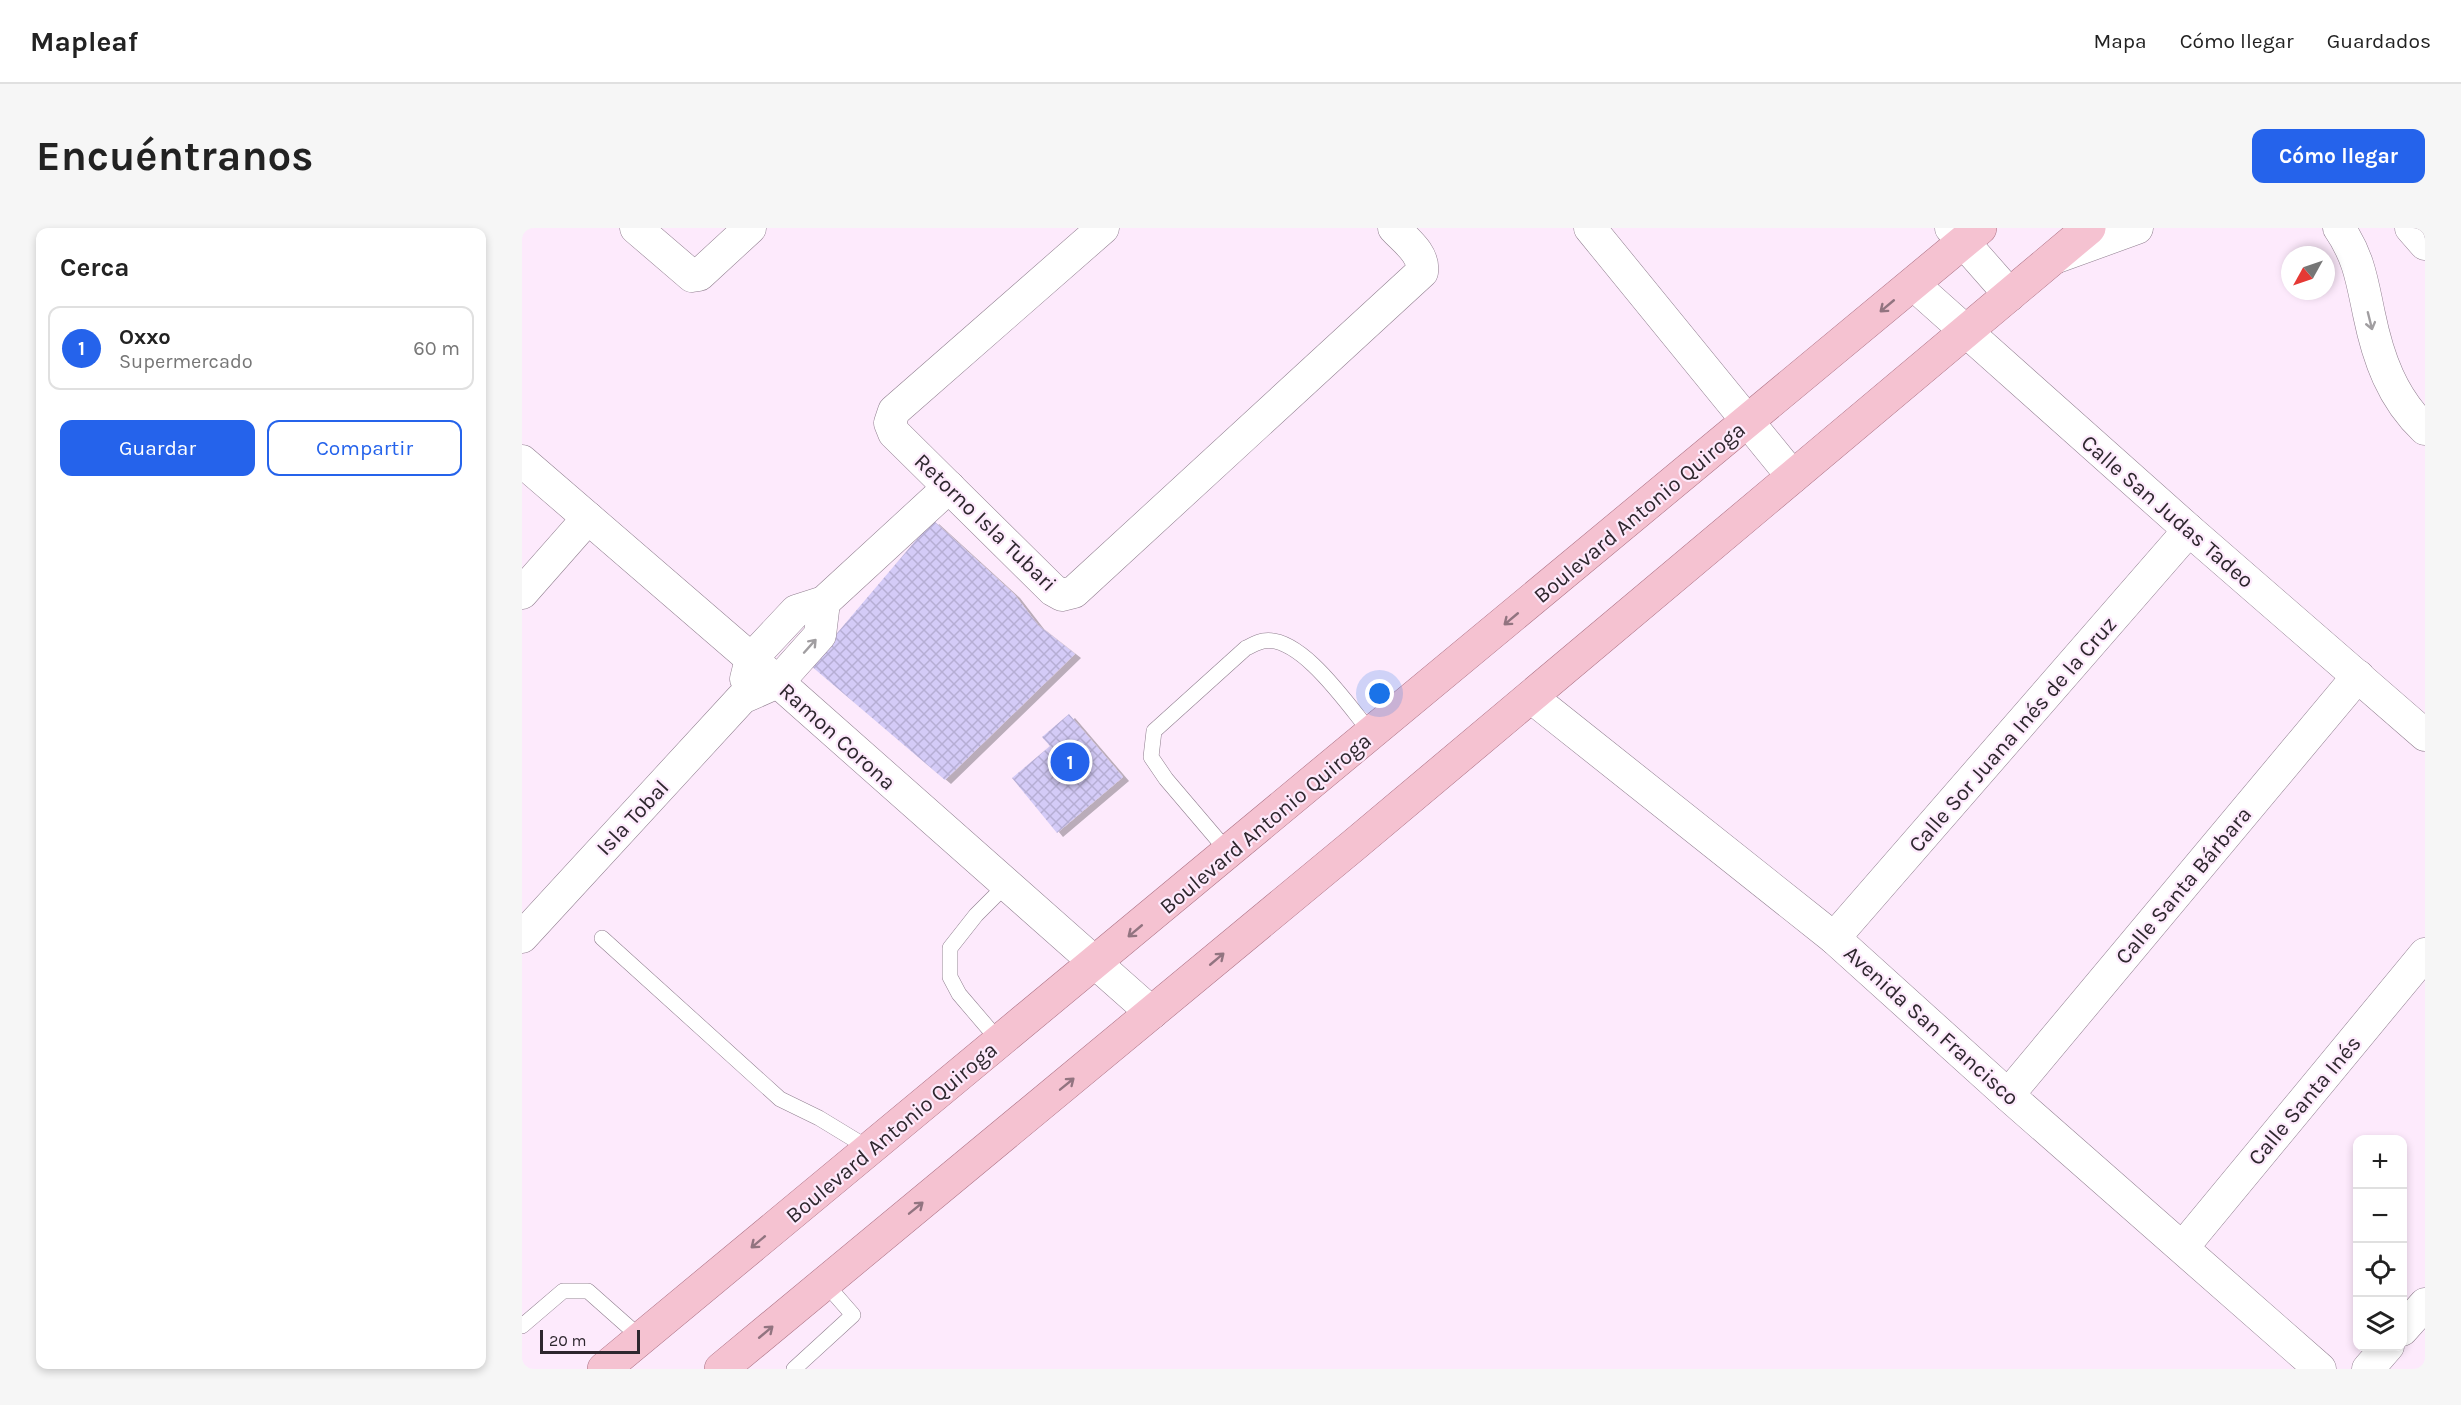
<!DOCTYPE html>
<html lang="es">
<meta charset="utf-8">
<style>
body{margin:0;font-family:Karla,sans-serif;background:#f6f6f6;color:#222}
.controls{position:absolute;right:18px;bottom:18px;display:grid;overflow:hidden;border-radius:12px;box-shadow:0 3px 9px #0003}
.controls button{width:54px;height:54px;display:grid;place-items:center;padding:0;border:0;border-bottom:2px solid #e0e0e0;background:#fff;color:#222;font:30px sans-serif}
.compass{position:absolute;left:1759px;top:18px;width:54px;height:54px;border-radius:50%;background:#fff;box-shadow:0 3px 9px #0003;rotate:230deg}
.scale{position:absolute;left:18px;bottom:15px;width:100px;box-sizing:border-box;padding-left:6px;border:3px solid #2e272e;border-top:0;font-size:16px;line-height:21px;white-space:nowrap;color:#2e272e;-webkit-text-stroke:4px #fdeafc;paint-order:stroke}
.you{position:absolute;left:858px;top:466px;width:21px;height:21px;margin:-15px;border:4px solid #fff;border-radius:50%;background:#1a73e8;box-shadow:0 0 0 9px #1a73e833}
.badge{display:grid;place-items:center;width:39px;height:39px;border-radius:50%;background:#2563eb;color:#fff;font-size:20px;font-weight:700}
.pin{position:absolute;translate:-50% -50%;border:3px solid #fff;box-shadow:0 2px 6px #0006}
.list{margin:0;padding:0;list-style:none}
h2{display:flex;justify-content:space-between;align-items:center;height:78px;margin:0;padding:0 24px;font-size:26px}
h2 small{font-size:20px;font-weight:400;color:#767676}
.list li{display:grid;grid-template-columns:39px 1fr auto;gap:18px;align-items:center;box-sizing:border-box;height:84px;margin:0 12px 12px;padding:0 12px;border:2px solid #e0e0e0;border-radius:12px}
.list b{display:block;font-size:22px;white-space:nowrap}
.list p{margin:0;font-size:20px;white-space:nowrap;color:#767676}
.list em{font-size:20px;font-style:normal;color:#767676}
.actions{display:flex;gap:12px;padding:18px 24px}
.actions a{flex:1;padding:14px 0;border:2px solid #2563eb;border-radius:12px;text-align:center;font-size:21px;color:#2563eb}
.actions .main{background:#2563eb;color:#fff}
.icon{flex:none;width:33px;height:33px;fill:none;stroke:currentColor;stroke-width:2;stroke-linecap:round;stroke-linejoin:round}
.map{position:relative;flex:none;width:1903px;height:1141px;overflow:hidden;border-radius:12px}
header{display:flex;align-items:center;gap:36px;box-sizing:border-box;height:84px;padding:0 30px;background:#fff;border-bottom:2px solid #e0e0e0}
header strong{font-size:28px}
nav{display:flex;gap:33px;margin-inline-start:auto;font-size:21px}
.intro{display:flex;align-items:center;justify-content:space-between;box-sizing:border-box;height:144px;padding:0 36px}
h1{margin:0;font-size:42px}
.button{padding:15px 27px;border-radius:12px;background:#2563eb;color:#fff;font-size:21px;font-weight:700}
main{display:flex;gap:36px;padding:0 36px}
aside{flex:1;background:#fff;border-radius:12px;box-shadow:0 3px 9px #0003}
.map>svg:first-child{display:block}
.building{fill:url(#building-cross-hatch);filter:url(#shadow)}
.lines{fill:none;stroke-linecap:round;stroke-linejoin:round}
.lane-casing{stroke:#907f8f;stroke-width:16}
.street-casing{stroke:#907f8f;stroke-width:33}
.primary-casing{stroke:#ab7184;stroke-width:34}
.lane{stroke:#fff;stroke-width:15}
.street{stroke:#fff;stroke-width:32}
.primary{stroke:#f5c2d1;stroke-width:33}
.oneway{stroke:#927480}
.oneway2{stroke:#a19ea1}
.labels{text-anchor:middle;stroke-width:4.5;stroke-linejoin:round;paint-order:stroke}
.street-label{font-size:22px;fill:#2e272e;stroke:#fdeafc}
</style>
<header>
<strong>Mapleaf</strong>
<nav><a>Mapa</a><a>Cómo llegar</a><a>Guardados</a></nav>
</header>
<div class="intro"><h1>Encuéntranos</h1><a class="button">Cómo llegar</a></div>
<main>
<aside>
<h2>Cerca<small></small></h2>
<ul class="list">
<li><span class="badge">1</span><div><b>Oxxo</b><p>Supermercado</p></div><em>60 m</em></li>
</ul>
<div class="actions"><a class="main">Guardar</a><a>Compartir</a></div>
</aside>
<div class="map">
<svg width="1903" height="1141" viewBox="0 0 1903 1141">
<defs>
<pattern id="building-cross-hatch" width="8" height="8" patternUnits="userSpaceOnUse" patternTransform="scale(1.5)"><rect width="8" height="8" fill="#d4cbf7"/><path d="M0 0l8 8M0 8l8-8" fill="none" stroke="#b6aed4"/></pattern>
<filter id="shadow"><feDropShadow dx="6" dy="4" stdDeviation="0" flood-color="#0004"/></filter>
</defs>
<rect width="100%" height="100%" fill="#fdeafc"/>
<g class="building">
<polygon points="411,292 492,366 516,397 553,426 423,552 288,437"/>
<polygon points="547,486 601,549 535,605 490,550 528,518 520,509"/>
</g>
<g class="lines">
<g class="lane-casing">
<g id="lane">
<path d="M707 625 644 551 629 529 632 503 724 420C729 418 735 414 741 413 779 406 828 480 850 506"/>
<polyline points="80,710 258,871 297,890 348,921"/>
<polyline points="478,814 437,766 428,749 428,720 454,687 484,657"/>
<polyline points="0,1098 41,1063 66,1063 119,1110"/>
<polyline points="272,1141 331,1087 303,1055"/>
</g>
</g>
<g class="street-casing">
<g id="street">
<polyline points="114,0 170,48 177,47 228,0"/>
<path d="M581 0 372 183 368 195 372 205 531 362 540 367 552 364 900 44C903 26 883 12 872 0"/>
<polyline points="1068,0 1271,249"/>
<polyline points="1429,0 1488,67"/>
<path d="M1817 0C1837 29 1840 53 1847 86 1856 130 1870 170 1903 201"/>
<polyline points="1889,0 1903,16"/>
<polyline points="1535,29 1615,0"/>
<polyline points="1391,56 1667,302 1903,507"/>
<polyline points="0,233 256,454 630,785"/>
<polyline points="0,365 66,290"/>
<polyline points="224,451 229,431 274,383 302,374 427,259"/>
<polyline points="1009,469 1312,710 1486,867 1798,1141"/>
<polyline points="0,709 220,470 256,454 298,407 302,374"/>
<polyline points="1312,710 1667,302"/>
<polyline points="1486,867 1836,448"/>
<polyline points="1661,1019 1903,726"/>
<polyline points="1880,1102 1903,1076"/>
<polyline points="1846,1141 1866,1118"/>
</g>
</g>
<g class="primary-casing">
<g id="primary">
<polyline points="82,1141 1458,0"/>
<polyline points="199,1141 832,617 1567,0"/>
</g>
</g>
<use href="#lane" class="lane"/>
<use href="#street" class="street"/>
<use href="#primary" class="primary"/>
</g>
<defs><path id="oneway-shaft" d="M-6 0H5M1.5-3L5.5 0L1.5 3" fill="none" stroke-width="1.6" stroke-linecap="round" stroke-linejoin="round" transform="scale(1.5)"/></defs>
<g class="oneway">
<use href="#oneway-shaft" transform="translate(1365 78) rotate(140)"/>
<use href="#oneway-shaft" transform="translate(989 391) rotate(140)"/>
<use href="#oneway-shaft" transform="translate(613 703) rotate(140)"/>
<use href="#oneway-shaft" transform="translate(695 731) rotate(-40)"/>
<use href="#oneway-shaft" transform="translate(545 856) rotate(-39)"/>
<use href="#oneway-shaft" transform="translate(394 980) rotate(-39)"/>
<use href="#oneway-shaft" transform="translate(236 1014) rotate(140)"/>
<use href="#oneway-shaft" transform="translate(244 1104) rotate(-40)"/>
</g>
<g class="oneway2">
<use href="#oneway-shaft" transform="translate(1848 93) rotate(76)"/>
<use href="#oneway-shaft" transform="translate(288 418) rotate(-48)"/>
</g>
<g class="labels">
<g class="street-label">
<text transform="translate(1646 283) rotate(41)" y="8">Calle San Judas Tadeo</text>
<text transform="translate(1117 284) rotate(-40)" y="8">Boulevard Antonio Quiroga</text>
<text transform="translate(464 294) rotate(44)" y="8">Retorno Isla Tubari</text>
<text transform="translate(1490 506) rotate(-49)" y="8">Calle Sor Juana Inés de la Cruz</text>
<text transform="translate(316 508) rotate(42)" y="8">Ramon Corona</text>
<text transform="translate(110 589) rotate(-47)" y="8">Isla Tobal</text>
<text transform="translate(743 595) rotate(-40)" y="8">Boulevard Antonio Quiroga</text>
<text transform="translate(1661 657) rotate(-50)" y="8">Calle Santa Bárbara</text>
<text transform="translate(1410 797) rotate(42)" y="8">Avenida San Francisco</text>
<text transform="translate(1782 872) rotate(-50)" y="8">Calle Santa Inés</text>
<text transform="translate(369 904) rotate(-40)" y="8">Boulevard Antonio Quiroga</text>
</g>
</g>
</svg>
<div class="controls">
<button>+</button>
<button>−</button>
<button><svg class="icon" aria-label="locate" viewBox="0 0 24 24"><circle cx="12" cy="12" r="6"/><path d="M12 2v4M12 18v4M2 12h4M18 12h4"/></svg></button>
<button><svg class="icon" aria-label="layers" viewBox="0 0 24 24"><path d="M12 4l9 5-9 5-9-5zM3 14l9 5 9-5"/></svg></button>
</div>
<svg class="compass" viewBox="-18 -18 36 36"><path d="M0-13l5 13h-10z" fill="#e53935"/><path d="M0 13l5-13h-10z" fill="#767676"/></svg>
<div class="scale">20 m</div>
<div class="you"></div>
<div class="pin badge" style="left:548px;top:534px">1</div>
</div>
</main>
